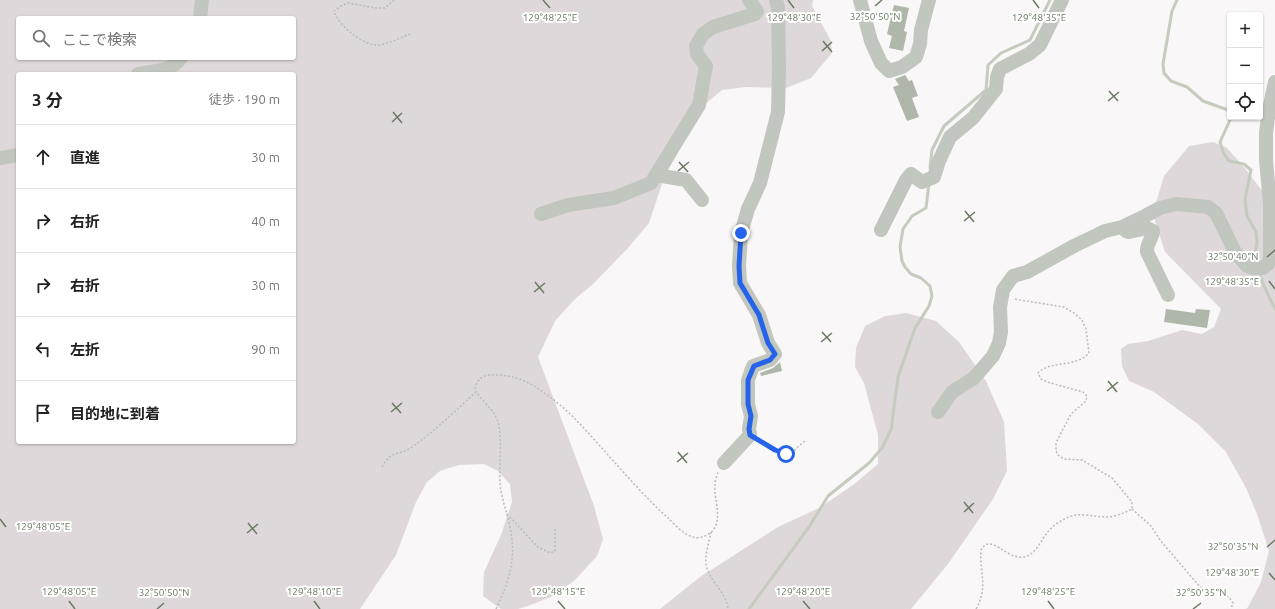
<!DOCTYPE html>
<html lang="ja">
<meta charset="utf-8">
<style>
body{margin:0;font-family:Ubuntu,"Noto Sans JP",sans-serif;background:#f2f2f2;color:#222}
.controls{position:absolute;right:12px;top:12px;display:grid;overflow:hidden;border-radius:4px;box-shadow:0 1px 3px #0004}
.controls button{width:36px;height:36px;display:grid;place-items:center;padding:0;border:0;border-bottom:1px solid #e0e0e0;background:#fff;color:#222;font:20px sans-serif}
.stop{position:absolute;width:12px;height:12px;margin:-9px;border:3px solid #2563eb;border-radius:50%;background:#fff}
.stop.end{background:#2563eb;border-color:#fff;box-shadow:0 1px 4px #0008}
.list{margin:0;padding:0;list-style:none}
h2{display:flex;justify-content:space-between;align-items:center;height:52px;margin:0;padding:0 16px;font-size:17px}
h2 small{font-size:13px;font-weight:400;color:#767676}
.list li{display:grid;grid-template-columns:26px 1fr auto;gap:12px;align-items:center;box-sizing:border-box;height:64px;padding:0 16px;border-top:1px solid #e0e0e0}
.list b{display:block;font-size:15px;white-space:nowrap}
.list em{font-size:13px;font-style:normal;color:#767676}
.icon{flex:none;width:22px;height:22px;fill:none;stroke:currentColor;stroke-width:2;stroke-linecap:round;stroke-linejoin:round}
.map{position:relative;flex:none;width:1275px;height:609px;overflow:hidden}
.search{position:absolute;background:#fff;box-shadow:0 1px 3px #0004;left:16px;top:16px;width:280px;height:44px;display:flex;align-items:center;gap:10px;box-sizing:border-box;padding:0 14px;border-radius:4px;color:#767676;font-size:15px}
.panel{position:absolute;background:#fff;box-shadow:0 1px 3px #0004;left:16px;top:72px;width:280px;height:372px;border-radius:4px}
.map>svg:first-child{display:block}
.green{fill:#dfd8da;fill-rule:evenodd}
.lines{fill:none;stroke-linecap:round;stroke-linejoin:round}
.stream{stroke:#c5cbbe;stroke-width:3}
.building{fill:#afb7aa}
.path{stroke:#b9bdb7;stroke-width:1.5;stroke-dasharray:2 2;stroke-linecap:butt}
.minor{stroke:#c1c6be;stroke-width:14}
.route{stroke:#2563eb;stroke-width:5}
.ticks{fill:none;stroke:#6a7962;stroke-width:1.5}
.ticks-label{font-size:10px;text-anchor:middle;fill:#6a7962;stroke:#fff;stroke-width:4;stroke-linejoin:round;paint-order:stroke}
</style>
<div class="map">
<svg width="1275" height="609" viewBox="0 0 1275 609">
<rect width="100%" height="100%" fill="#f9f7f8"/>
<g class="green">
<path d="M0 0H813L812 6 831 41 832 53 811 78 786 88 746 87 722 90 704 105 664 178 649 223 628 248 593 284 575 299 555 321 538 357 594 506 603 539 597 556 574 581 551 597 528 606 518 609H501L483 596 484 572 501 535 512 502 510 484 498 471 484 464 459 465 440 471 427 482 416 502 396 555 360 609H0ZM18 18H294V58H18ZM18 74H294V442H18Z"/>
<polygon points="1213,142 1227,148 1244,167 1275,208 1275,609 1246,609 1248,607 1261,582 1269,551 1257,514 1246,488 1226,452 1198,424 1154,392 1129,381 1122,366 1121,349 1128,344 1148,341 1182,330 1202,334 1214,327 1221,309 1165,252 1155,221 1155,206 1164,176 1189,146"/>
<polygon points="906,313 936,321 959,342 986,381 1004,422 1007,471 993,499 948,564 911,609 660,609 700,577 778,527 819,508 853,485 878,464 878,435 864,383 855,367 856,348 865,326 885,316"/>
</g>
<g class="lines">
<g class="stream">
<polyline points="1177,0 1172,11 1163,64 1164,73 1171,81 1187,87 1203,101 1228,110 1230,120 1220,142 1224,154 1229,161 1244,164 1251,170 1245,199 1247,216 1256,232 1257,243 1255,253 1258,264"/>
<polyline points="930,168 932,150 944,126 986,90 988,65 1001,53 1030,40 1050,0"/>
<polyline points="1260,272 1262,282 1275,309"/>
<polyline points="749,609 809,527 828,496 869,463 882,448 891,430 898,377 915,328 929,306 932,296 930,286 921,278 911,274 905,267 902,261 900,247 903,229 912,216 926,208 929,183"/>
</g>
</g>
<g class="building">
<polygon points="894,5 909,8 904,31 907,32 903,51 889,48 892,36 887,34"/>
<polygon points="905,75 909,81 912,80 918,96 912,98 919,117 907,121 893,87 899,85 895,79"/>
<polygon points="1166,309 1195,313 1196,309 1210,310 1207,328 1164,322"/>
<polygon points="780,362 782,371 761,376 760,373 773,368"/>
</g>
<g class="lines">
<g class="path">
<path d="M394 0 385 8H376L348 3 341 6 334 11C338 25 364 47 380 45 390 43 400 38 410 34"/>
<path d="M759 440C768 445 780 458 790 453 796 450 800 444 805 441"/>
<path d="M382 467C393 448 398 457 412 447 435 431 455 411 476 392"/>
<polyline points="1132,509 1151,526 1160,540 1200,587 1229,597 1233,603 1231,609"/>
<polyline points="507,514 538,547 550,553 555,551 555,528"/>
<path d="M711 532C709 542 705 554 706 564 708 581 727 592 728 609"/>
<path d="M496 609C508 583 516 562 511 533 509 516 501 500 500 482 499 467 503 432 497 419 492 408 481 400 475 390 476 381 481 376 490 375 504 374 522 378 534 386 548 395 564 407 576 420 607 452 634 487 667 517 674 524 683 534 693 537 695 538 700 538 702 537 728 529 713 501 715 484 715 480 717 476 718 472"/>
<path d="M976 609C989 586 979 573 981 550 991 532 1006 560 1024 557 1035 555 1041 541 1047 533 1052 526 1061 520 1069 517 1080 512 1094 517 1106 517 1115 517 1124 513 1132 509V502L1112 478 1082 460 1064 459 1058 455 1056 451V443L1062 431 1071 414 1086 401 1087 396 1083 392 1047 382 1041 379 1038 373C1050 360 1076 368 1089 353L1086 329 1082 320 1074 313 1064 307 1014 299"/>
</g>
<g class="minor">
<polyline points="860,0 871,41 881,63 889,71 902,67 916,57 920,44 921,30 929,0"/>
<polyline points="200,18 202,0"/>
<path d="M138 74C153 71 171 72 181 58"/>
<polyline points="0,158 18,155"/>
<polyline points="656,175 686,180 702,200"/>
<polyline points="541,214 568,205 614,198 651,183 699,105 706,66 697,54 696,46 703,34 713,27 755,14 757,11 749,0"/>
<polyline points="881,230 906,180 911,174 922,182 934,177 939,161 950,137 973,118 996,89 997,77 1000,69 1029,54 1040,45 1062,0"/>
<path d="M1126 231 1129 232 1147 228 1153 231C1153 238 1146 244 1147 252L1168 295"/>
<polyline points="938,412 952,392 974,378 993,356 999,343 1001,332 1000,307 1003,290 1013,276 1027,272 1074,246 1105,231 1122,227 1145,216 1160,208 1176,204 1208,207 1216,213 1235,252 1247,266 1253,268 1263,268 1268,264 1270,258 1270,204 1266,160 1266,133 1269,110 1275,82"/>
<polyline points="724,463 750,435 749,429 751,416 748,404 748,380 753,366 770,360 775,354 768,343 759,315 740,283 739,266 741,233 748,209 760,183 778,112 779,69 778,8 776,0"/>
</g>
</g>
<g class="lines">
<polyline class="route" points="741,233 739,266 740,283 759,315 768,343 775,354 770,360 754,366 748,380 748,404 751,416 749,429 750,435 775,450 786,454"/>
</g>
<path class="ticks" d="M543 0 550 8M788 0 794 8M1033 0 1039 8M875 6 882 0M823 41 832 52M822 51 832 42M1109 91 1118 101M1108 101 1119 92M393 112 402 123M392 122 402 113M679 162 688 172M678 171 689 162M965 211 974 222M964 221 975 212M1267 257 1275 250M1269 281 1275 289M535 282 544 293M534 292 545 283M822 332 831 342M821 342 832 333M1108 381 1117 392M1107 391 1118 382M392 403 401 413M391 412 402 403M678 452 687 463M677 462 688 453M964 502 973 513M964 512 974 503M0 519 6 527M248 523 257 534M247 533 258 524M1267 547 1275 540M1269 573 1275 580M69 601 75 609M314 601 320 609M558 601 565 609M803 601 810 609M1048 601 1054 609M157 609 164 603M1193 609 1201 603"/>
<g class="ticks-label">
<text x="875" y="20">32°50'50"N</text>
<text x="794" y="21">129°48'30"E</text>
<text x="550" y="21">129°48'25"E</text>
<text x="1039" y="21">129°48'35"E</text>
<text x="1233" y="260">32°50'40"N</text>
<text x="1232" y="285">129°48'35"E</text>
<text x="43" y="530">129°48'05"E</text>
<text x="1233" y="550">32°50'35"N</text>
<text x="1232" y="576">129°48'30"E</text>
<text x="69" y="595">129°48'05"E</text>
<text x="314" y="595">129°48'10"E</text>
<text x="558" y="595">129°48'15"E</text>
<text x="803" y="595">129°48'20"E</text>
<text x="1048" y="595">129°48'25"E</text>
<text x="164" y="596">32°50'50"N</text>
<text x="1201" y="596">32°50'35"N</text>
</g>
</svg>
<div class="controls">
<button>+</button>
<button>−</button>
<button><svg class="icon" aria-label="locate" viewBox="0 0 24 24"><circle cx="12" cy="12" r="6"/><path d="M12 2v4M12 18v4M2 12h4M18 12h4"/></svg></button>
</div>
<div class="stop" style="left:786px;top:454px"></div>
<div class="stop end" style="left:741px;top:233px"></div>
<div class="search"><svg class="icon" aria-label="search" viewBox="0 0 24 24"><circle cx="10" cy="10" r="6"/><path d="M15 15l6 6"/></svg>ここで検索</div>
<section class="panel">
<h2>3 分<small>徒歩 · 190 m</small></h2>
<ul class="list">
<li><svg class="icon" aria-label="ahead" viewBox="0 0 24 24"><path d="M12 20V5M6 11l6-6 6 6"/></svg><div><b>直進</b></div><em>30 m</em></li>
<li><svg class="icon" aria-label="right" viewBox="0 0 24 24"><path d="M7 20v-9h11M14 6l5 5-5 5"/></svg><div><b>右折</b></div><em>40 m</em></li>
<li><svg class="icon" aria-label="right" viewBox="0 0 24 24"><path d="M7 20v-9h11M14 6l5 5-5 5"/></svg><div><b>右折</b></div><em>30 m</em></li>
<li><svg class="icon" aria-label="left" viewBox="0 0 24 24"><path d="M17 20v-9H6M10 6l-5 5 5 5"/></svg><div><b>左折</b></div><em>90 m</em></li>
<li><svg class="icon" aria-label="arrive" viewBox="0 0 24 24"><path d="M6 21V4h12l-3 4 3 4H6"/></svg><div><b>目的地に到着</b></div></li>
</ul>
</section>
</div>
